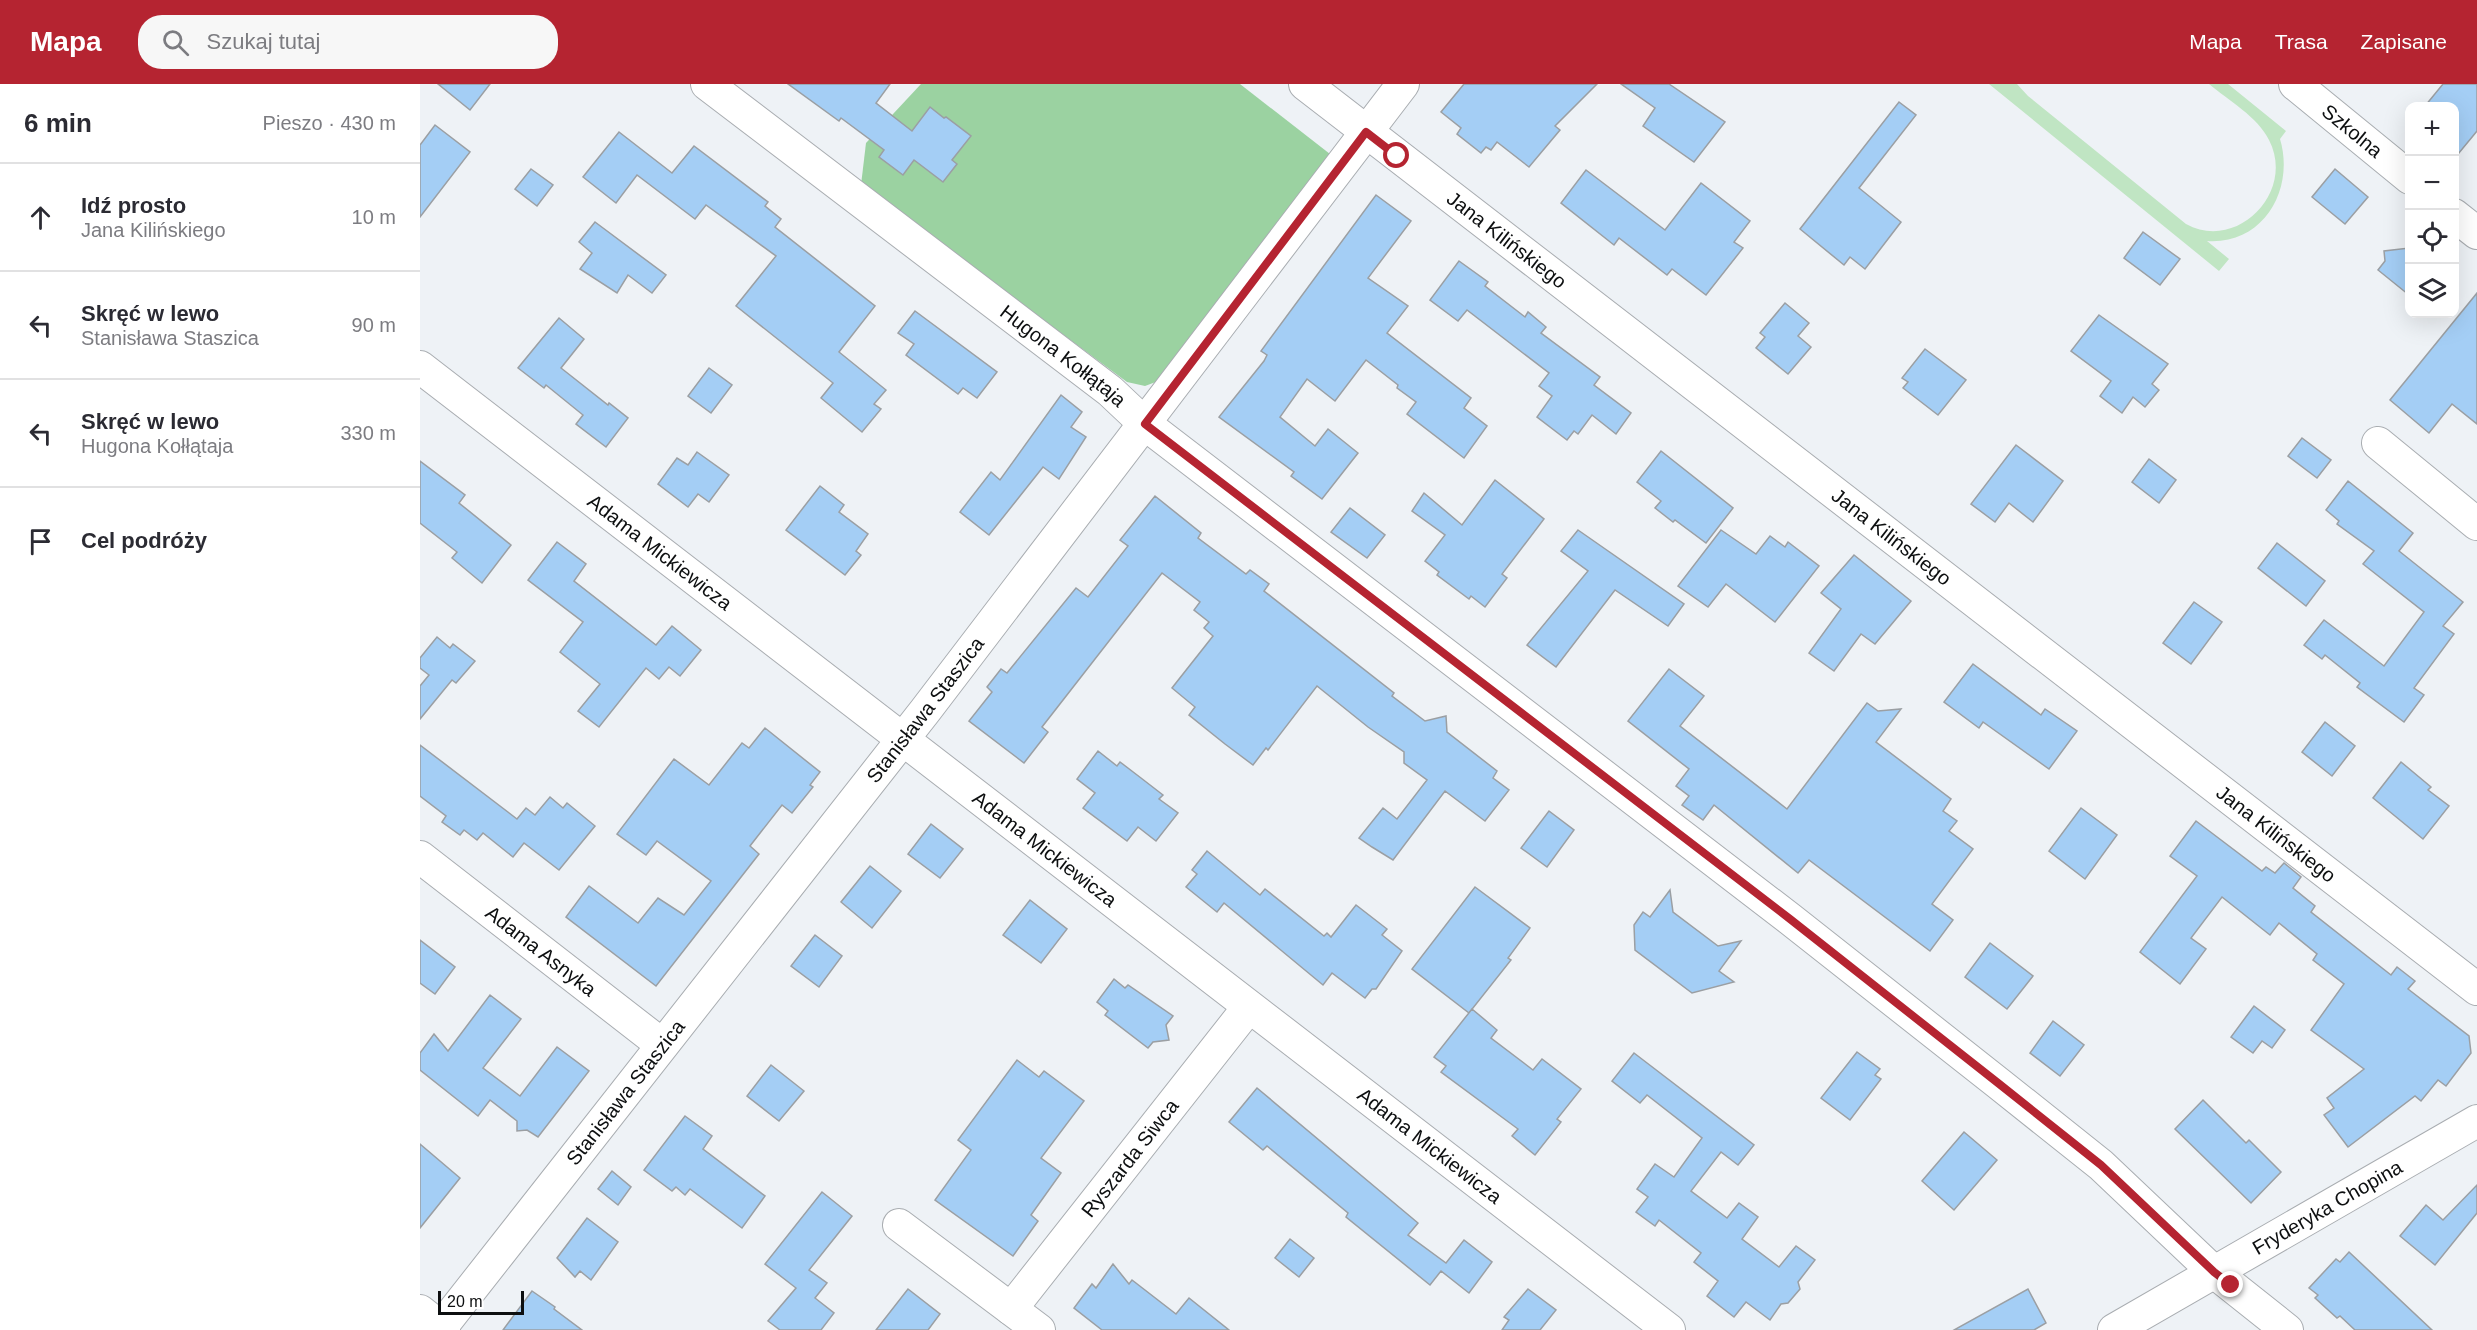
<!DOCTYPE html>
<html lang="pl">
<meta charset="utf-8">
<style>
body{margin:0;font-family:Helvetica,sans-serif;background:#f7f7f7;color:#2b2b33}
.controls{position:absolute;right:18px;top:18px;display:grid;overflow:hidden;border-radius:12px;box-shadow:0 6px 24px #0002}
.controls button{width:54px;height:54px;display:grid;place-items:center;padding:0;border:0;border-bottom:2px solid #e1e1e2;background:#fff;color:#2b2b33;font:30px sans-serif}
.scale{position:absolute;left:18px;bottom:15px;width:86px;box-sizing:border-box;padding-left:6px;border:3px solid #0d0f10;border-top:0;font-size:16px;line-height:21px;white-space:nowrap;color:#0d0f10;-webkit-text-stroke:4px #fff;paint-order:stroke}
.stop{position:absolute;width:18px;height:18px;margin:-14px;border:4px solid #b52431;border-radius:50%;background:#fff}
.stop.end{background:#b52431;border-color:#fff;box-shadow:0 2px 6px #0008}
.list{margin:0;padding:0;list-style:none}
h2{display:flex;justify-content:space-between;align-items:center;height:78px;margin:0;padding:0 24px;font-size:26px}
h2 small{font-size:20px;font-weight:400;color:#7c7c81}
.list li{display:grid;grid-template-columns:39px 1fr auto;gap:18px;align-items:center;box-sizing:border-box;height:108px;padding:0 24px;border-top:2px solid #e1e1e2}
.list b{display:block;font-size:22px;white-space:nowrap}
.list p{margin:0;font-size:20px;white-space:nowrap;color:#7c7c81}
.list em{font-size:20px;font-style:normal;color:#7c7c81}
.icon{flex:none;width:33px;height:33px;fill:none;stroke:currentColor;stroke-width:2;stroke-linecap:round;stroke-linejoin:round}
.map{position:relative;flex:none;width:2057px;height:1246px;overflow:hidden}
header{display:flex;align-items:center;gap:36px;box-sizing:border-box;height:84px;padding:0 30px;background:#b52431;color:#fff}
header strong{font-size:28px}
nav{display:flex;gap:33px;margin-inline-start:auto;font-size:21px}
.search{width:420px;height:54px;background:#f7f7f7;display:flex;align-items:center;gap:15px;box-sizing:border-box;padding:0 21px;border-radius:24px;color:#7c7c81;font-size:22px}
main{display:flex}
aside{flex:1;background:#fff}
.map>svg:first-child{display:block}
.green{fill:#c0e5c3}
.forest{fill:#9bd2a1}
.building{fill:#a4cef5;stroke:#9b9fa3;stroke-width:1.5}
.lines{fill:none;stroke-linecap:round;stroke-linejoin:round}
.minor-casing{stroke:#a9adb1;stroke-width:34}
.minor{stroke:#fff;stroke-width:32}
.route{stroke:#b52431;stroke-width:8}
.labels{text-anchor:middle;stroke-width:4.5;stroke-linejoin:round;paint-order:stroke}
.street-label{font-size:20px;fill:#0d0f10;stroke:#fff}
</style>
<header>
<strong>Mapa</strong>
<div class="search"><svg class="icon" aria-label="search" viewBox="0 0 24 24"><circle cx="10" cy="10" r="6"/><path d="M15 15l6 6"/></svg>Szukaj tutaj</div>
<nav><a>Mapa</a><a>Trasa</a><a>Zapisane</a></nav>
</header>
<main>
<aside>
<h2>6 min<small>Pieszo · 430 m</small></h2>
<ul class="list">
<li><svg class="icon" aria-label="ahead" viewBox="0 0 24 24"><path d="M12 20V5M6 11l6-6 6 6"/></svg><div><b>Idź prosto</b><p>Jana Kilińskiego</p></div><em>10 m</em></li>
<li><svg class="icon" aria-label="left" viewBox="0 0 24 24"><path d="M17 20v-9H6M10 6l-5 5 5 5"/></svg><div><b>Skręć w lewo</b><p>Stanisława Staszica</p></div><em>90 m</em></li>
<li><svg class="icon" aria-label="left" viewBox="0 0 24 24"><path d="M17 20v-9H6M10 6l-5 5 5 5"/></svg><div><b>Skręć w lewo</b><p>Hugona Kołłątaja</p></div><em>330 m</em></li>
<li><svg class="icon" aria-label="arrive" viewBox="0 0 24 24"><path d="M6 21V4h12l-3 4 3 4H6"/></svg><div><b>Cel podróży</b></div></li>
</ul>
</aside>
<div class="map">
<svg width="2057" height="1246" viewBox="0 0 2057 1246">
<rect width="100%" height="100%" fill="#eef2f6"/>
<path class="green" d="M1569 0H1597L1608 12 1766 140C1817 168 1876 108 1849 56 1838 33 1808 16 1789 0H1808L1866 47 1860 55C1875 105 1844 161 1787 157L1809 175 1799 187Z"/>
<polygon class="forest" points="501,0 820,0 910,70 741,296 725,302 707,298 441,101 446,59"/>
<g class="building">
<polygon points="18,0 70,0 50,26"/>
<polygon points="368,0 470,0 456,19 492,47 510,23 524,34 526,33 551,52 532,76 537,80 523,98 494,76 483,91 459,73 464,66 421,34 419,37"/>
<polygon points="1044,0 1177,0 1135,42 1140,46 1109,83 1077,58 1071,66 1066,63 1061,69 1037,50 1041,44 1021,28"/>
<polygon points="1201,0 1249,0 1305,38 1274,78 1223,42 1235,24"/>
<polygon points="2023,0 2057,0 2057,47 2034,75 2034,22 2005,22"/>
<polygon points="1479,18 1496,31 1439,104 1481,138 1445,185 1430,173 1424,181 1380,145"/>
<polygon points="15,41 50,68 0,133 0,61"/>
<polygon points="199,48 252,89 274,62 348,118 345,122 361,135 355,143 455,222 419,268 466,306 454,320 461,325 442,348 401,314 413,299 316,222 356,172 286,121 275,135 217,91 196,119 163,93"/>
<polygon points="111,85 133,101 117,122 95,105"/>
<polygon points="1915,85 1948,113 1925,140 1892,113"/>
<polygon points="1166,86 1245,146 1281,99 1330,137 1314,158 1323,164 1286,211 1252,185 1247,191 1199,154 1194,161 1141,119"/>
<polygon points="956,111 991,137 948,194 988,222 967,249 1051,314 1044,324 1067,342 1044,374 987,330 996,318 977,304 978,301 946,276 915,317 887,295 860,333 895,362 908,345 938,369 902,415 871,392 874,388 799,333 844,277 847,271 841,267"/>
<polygon points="175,138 246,191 232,209 208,191 197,209 160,185 172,169 159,158"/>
<polygon points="1723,148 1760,175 1740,201 1704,174"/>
<polygon points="1989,164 1989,211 1958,186 1965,177 1964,167"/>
<polygon points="1039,177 1068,198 1065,202 1105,233 1108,228 1126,243 1121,249 1180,293 1174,301 1211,329 1196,350 1172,331 1158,350 1154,347 1147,356 1117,333 1132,312 1119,302 1129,289 1047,226 1038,237 1010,216"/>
<polygon points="2057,209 2057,340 2032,320 2009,349 1970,316"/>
<polygon points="1365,219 1389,239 1378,252 1391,263 1368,290 1336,264 1345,253 1340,249"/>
<polygon points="495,227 577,288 557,314 543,304 538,310 486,271 494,260 478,249"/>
<polygon points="1679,231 1748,280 1732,300 1739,306 1725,323 1713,313 1702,329 1680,312 1691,297 1651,267"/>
<polygon points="139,234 164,255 141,284 188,321 189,319 208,334 186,363 156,340 163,331 126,301 124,304 98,284"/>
<polygon points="1505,265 1546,296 1518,331 1483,304 1488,298 1482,294"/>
<polygon points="289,284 312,301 291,329 268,312"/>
<polygon points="641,311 662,328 651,343 666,353 639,395 623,383 569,451 540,428 571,388 580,396"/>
<polygon points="1882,354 1911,376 1897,394 1868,372"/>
<polygon points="1596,361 1643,397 1613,438 1589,419 1575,438 1551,420"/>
<polygon points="1241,367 1313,424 1286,459 1255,436 1253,438 1235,424 1241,417 1217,398"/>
<polygon points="277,368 309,391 289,418 278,410 268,423 238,400 257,374 268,381"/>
<polygon points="1729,375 1756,396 1739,419 1712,398"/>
<polygon points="0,377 45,411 39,419 91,461 62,499 32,474 37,468 0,439"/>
<polygon points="1075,396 1124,435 1082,490 1087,494 1065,523 1051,512 1049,515 1017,491 1019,488 1005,477 1025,451 992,427 1004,409 1042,441"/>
<polygon points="1928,397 1993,449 1979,467 2043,518 2023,542 2034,550 1994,604 2004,611 1984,638 1937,603 1940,599 1905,571 1902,575 1884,561 1904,536 1964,582 2004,528 1943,480 1954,467 1917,440 1919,437 1906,426"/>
<polygon points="400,402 424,421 419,428 448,450 436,467 441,471 425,491 366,446"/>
<polygon points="735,412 781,449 778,454 826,490 830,486 849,500 844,507 974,609 972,612 1005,637 1026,632 1027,648 1077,687 1073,694 1089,706 1065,737 1025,707 973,776 952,763 939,754 963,724 977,735 1007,696 984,679 984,668 948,643 897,602 848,666 846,664 833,681 805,660 769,631 775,623 752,604 793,552 784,544 789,538 774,526 780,518 742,489 622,643 628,648 604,679 549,637 572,608 567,603 581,585 587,589 656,504 668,513 708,462 700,456"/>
<polygon points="930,424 965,451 947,474 911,448"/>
<polygon points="1158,446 1264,520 1248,542 1195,506 1136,583 1107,561 1168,487 1141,467"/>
<polygon points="1301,446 1336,470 1350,452 1365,463 1368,458 1399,482 1355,538 1306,500 1288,523 1258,502"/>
<polygon points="137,458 166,480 154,497 236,561 252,542 281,566 260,592 249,583 239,595 226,584 179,643 158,627 180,600 140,568 163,538 108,496"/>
<polygon points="1857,459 1905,497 1886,522 1838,484"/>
<polygon points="1434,471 1491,517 1455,560 1441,550 1414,587 1389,569 1421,525 1401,509"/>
<polygon points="1774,518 1802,538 1771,580 1743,559"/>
<polygon points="17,553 30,564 33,560 55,577 36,599 32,596 0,635 0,602 9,591 0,584 0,574"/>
<polygon points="1553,580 1621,631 1625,625 1657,647 1629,685 1563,638 1559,644 1524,618"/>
<polygon points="1249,585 1284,612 1260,642 1367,725 1447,619 1458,627 1481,625 1456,658 1531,715 1523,727 1537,737 1529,747 1553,765 1512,820 1533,836 1510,867 1389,776 1378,789 1294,721 1283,736 1262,721 1269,712 1256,702 1269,685 1208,637"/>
<polygon points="1905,638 1935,662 1912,692 1882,668"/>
<polygon points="345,644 400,688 390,701 393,703 372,729 362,721 330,762 339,770 236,902 146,833 169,802 218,839 238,814 264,831 291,797 237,757 226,771 197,750 254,675 289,701 322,659 329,664"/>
<polygon points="0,661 97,735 106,724 115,731 130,713 143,724 147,719 175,742 139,786 104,759 93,773 63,749 57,756 44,746 40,751 22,738 26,732 0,712"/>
<polygon points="678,667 697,682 700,678 721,694 743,711 739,715 758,729 736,757 718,743 707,757 663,724 675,709 657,695"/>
<polygon points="1981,678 2011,703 2008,706 2029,722 2003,755 1953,714"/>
<polygon points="1661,724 1697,751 1665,795 1629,767"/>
<polygon points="1129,727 1154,746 1127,783 1101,764"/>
<polygon points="1776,737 1842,787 1846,783 1855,789 1864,779 1881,793 1873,804 1895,822 1891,828 1971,891 1977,883 1995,897 1988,905 2049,952 2051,969 2026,1002 2018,996 2001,1017 1995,1012 1928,1063 1904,1031 1914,1024 1907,1014 1944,985 1891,946 1924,900 1893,876 1897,870 1859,839 1850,851 1802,813 1771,854 1786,865 1760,900 1720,868 1777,792 1750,772"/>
<polygon points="511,740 543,765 520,794 488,770"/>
<polygon points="787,767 840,811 845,805 904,852 907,849 911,853 936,821 967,845 962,851 982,867 956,905 952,905 945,914 912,889 903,901 804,819 797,828 766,803 777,790 772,786"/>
<polygon points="450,782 481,807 452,844 421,818"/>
<polygon points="1055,803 1110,844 1088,874 1091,876 1049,929 992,885"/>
<polygon points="1250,806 1253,828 1298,862 1321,857 1299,887 1314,898 1272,909 1215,866 1214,841 1223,828 1230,833"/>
<polygon points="610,816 647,845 621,879 583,851"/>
<polygon points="395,851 422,872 399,903 371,882"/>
<polygon points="0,856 35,883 15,910 0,899"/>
<polygon points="1570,859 1613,892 1587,925 1545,893"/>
<polygon points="694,895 705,904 708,901 753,932 746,941 749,956 733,958 728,964 685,931 688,927 677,918"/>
<polygon points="70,911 101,935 63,984 100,1012 137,963 169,987 118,1053 107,1046 97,1047 97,1037 70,1016 58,1032 0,986 0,969 14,950 28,967"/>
<polygon points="1834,922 1865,946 1852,964 1842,957 1833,969 1811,953"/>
<polygon points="1052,925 1077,946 1071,954 1113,986 1122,975 1161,1005 1137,1035 1141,1038 1115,1071 1092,1052 1098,1045 1021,988 1026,982 1014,973"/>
<polygon points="1633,937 1664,961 1640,992 1610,969"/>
<polygon points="1437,968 1460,985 1455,991 1461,995 1430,1036 1401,1014"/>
<polygon points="1214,969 1334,1061 1318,1081 1301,1068 1271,1107 1307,1134 1319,1119 1338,1133 1322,1155 1359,1183 1376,1162 1395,1176 1378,1198 1380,1205 1368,1219 1361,1220 1350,1236 1326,1218 1314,1233 1287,1212 1298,1197 1274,1178 1281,1169 1239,1136 1235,1142 1216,1128 1228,1113 1217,1105 1235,1080 1254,1093 1282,1054 1227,1011 1220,1019 1192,997"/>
<polygon points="597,976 619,993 624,987 664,1017 621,1074 641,1089 611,1131 618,1137 593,1172 515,1116 551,1066 538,1056"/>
<polygon points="351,981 384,1007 359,1037 327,1012"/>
<polygon points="837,1004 998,1139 988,1151 1026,1179 1044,1156 1072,1178 1049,1209 1021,1187 1010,1201 926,1133 928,1129 847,1062 843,1066 809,1038"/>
<polygon points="1783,1016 1826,1059 1829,1056 1861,1088 1831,1119 1755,1045"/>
<polygon points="265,1032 292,1052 283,1065 345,1112 322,1144 270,1105 265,1111 256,1103 252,1107 224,1086"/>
<polygon points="1544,1048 1577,1076 1534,1126 1502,1097"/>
<polygon points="0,1060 40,1094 0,1144"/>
<polygon points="192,1087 211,1103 198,1121 178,1105"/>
<polygon points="2057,1101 2057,1129 2015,1181 1980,1152 2006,1121 2023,1136"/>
<polygon points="402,1108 432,1132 389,1186 407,1199 395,1214 414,1229 401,1246 360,1246 348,1237 376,1204 345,1180"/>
<polygon points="167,1134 198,1158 171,1196 160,1187 155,1193 137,1174"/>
<polygon points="870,1155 894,1174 879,1193 855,1174"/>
<polygon points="1929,1168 2012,1246 1935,1246 1920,1232 1917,1234 1895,1214 1898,1211 1889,1204 1916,1175 1920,1178"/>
<polygon points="693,1180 709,1200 712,1196 756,1230 769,1214 809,1246 682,1246 654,1224 672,1200 676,1204"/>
<polygon points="488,1205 520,1230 508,1246 456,1246"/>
<polygon points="1108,1205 1136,1226 1120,1246 1082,1246 1089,1236 1084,1233"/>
<polygon points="1608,1205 1626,1239 1614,1246 1534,1246"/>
<polygon points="112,1207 135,1223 134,1225 162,1246 83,1246"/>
</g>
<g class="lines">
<g class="minor-casing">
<g id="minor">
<path id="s1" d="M287 0 690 307 725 340 1370 835 1578 999 1681 1081 1794 1188 1867 1246"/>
<path id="s2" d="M885 0 2057 905"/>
<path id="s3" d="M1875 0 1990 94"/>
<polyline points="2034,131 2057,149"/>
<path id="s4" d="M0 283 1249 1246"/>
<polyline points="1958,359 2057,440"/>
<path id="s5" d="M0 773 241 960"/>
<polyline points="479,1141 619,1246"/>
<path id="s6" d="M591 1225 828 924"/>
<polyline points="0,1227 24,1246"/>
<path id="s7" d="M19 1246 505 627 983 0"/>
<path id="s8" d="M1694 1246 2057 1037"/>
</g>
</g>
<use href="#minor" class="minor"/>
</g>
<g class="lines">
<polyline class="route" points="977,72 946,48 725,340 1370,835 1578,999 1681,1081 1794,1188 1811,1201"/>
</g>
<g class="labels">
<g class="street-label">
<text dy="7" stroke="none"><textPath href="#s3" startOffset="74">Szkolna</textPath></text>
<text dy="7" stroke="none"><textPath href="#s2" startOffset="255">Jana Kilińskiego</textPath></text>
<text dy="7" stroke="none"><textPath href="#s1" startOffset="448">Hugona Kołłątaja</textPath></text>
<text dy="7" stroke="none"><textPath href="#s2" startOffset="741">Jana Kilińskiego</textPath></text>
<text dy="7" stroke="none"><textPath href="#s4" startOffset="303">Adama Mickiewicza</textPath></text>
<text dy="7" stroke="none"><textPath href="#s7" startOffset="788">Stanisława Staszica</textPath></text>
<text dy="7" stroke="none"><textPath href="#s2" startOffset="1227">Jana Kilińskiego</textPath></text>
<text dy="7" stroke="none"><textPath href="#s4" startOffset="789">Adama Mickiewicza</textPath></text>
<text dy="7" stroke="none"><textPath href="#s5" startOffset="153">Adama Asnyka</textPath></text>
<text dy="7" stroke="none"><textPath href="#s7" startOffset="302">Stanisława Staszica</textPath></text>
<text dy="7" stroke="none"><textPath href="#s4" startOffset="1275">Adama Mickiewicza</textPath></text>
<text dy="7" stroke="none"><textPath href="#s6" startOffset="192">Ryszarda Siwca</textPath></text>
<text dy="7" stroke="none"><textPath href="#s8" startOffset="246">Fryderyka Chopina</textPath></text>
</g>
</g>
</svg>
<div class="controls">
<button>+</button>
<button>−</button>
<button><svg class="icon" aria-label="locate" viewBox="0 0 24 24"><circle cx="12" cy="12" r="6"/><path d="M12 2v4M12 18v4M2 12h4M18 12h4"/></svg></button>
<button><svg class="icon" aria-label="layers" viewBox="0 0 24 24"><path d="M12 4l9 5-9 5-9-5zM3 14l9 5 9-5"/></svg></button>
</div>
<div class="scale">20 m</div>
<div class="stop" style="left:977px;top:72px"></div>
<div class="stop end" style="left:1811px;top:1201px"></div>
</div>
</main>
